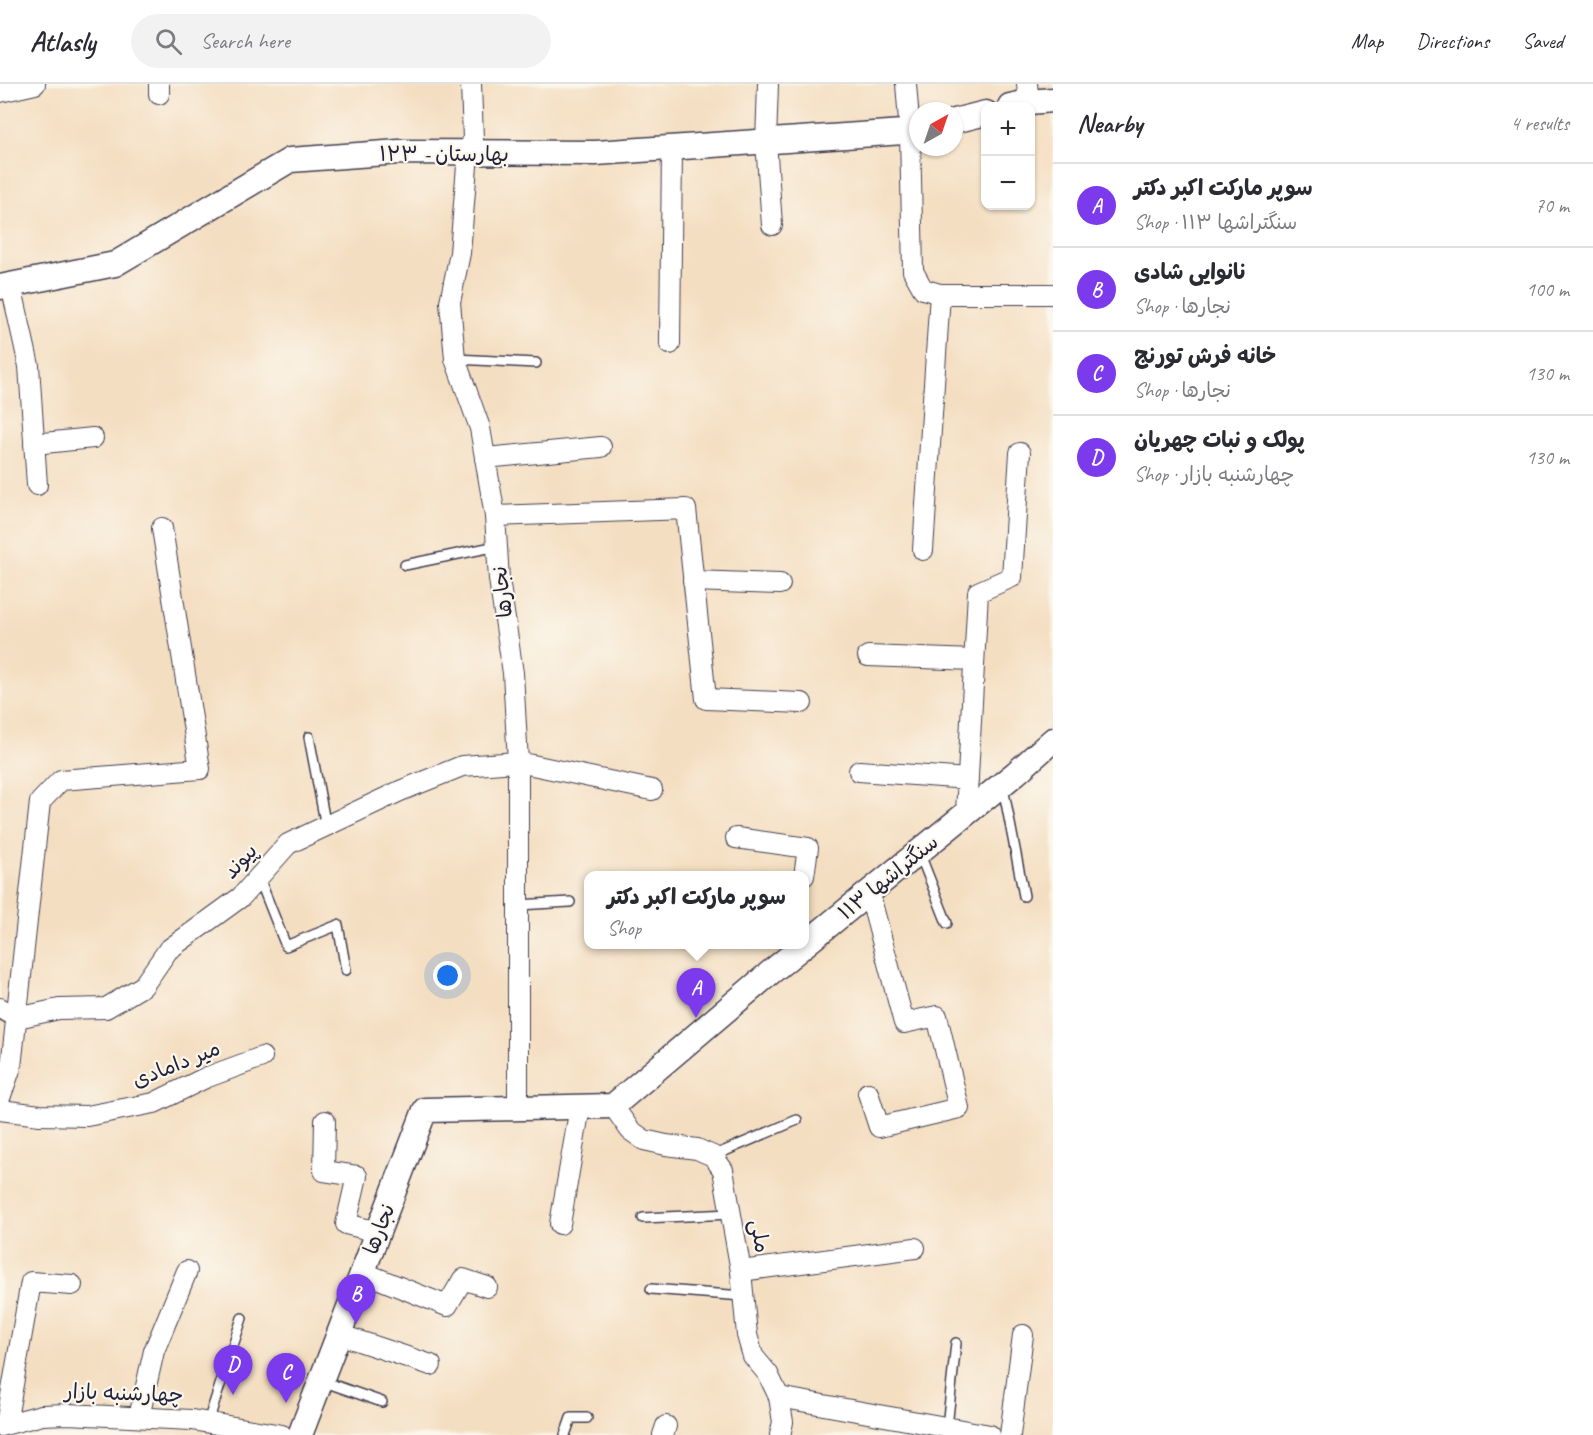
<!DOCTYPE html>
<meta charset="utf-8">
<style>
body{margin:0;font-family:Caveat,"Playpen Sans Arabic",sans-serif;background:#f2f2f3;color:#2b2b33}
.controls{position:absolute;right:18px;top:18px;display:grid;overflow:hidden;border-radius:12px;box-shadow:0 2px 4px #0004}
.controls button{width:54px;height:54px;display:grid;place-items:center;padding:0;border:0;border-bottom:2px solid #e1e1e2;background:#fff;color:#2b2b33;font:30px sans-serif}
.compass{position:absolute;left:909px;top:18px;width:54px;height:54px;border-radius:50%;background:#fff;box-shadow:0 2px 4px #0004;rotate:40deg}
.you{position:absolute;left:448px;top:892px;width:21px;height:21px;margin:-15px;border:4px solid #fff;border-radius:50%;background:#1a73e8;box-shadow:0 0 0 9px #1a73e833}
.badge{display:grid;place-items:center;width:39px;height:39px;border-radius:50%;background:#7c3aed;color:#fff;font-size:20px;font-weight:700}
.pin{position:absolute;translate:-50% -50px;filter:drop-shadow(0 2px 3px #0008)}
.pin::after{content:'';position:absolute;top:32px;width:21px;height:18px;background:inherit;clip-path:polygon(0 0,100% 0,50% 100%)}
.popup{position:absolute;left:584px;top:787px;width:225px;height:78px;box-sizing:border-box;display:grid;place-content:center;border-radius:12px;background:#fff;filter:drop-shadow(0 2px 4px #0005);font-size:20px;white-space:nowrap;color:#7c7c81}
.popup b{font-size:22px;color:#2b2b33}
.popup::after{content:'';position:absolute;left:50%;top:100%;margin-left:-12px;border:12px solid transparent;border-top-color:#fff}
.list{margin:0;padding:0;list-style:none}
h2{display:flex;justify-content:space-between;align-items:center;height:78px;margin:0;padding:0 24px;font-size:26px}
h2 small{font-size:20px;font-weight:400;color:#7c7c81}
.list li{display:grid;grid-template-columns:39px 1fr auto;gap:18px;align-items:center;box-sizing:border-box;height:84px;padding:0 24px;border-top:2px solid #e1e1e2}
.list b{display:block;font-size:22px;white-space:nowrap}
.list p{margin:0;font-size:20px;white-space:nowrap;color:#7c7c81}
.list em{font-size:20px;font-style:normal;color:#7c7c81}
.icon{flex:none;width:33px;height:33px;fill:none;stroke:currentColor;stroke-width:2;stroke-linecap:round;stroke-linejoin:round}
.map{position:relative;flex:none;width:1053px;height:1351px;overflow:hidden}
header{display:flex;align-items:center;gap:36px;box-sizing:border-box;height:84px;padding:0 30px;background:#fff;border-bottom:2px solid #e1e1e2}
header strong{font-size:28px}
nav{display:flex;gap:33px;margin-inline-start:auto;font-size:21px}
.search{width:420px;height:54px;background:#f2f2f3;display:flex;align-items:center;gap:15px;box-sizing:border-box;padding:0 21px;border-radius:33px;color:#7c7c81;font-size:22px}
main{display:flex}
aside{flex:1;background:#fff}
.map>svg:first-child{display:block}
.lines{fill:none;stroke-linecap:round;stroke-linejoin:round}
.service-casing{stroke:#423e4f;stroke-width:12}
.minor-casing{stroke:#423e4f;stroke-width:22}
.tertiary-casing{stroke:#423e4f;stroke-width:27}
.service{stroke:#fff;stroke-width:9}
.minor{stroke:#fff;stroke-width:20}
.tertiary{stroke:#fff;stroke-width:24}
.labels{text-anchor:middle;stroke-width:4.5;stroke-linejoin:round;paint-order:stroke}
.street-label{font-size:21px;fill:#22223b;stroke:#fbf7ec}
</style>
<header>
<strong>Atlasly</strong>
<div class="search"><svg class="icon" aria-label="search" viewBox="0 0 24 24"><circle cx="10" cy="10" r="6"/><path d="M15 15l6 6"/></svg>Search here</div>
<nav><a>Map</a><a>Directions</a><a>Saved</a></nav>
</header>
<main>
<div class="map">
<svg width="1053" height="1351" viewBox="0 0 1053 1351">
<rect width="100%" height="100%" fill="#fbf7ec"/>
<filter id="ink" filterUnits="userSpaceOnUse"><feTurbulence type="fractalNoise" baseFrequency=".0167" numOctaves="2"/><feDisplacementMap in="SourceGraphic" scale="12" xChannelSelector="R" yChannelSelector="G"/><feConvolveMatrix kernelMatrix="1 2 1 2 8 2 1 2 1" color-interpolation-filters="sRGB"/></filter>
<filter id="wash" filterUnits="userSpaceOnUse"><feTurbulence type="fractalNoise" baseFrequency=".008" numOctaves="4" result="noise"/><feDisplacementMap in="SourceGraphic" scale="24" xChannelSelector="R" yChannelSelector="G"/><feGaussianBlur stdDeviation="1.35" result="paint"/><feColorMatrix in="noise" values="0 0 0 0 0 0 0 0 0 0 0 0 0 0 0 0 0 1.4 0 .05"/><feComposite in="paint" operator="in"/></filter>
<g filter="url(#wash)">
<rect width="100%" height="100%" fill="#f4dec1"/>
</g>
<g filter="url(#ink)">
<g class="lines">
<g class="service-casing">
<g id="service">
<polyline points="455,275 536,279"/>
<polyline points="405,481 497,462"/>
<polyline points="309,653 326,743"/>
<polyline points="1003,703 1024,812"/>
<polyline points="919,768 947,839"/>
<polyline points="259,794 286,862 338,841 346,886"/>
<polyline points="518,821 570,818"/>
<polyline points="713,1072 797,1036"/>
<polyline points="643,1134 731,1130"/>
<polyline points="651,1205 743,1212"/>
<polyline points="322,1297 382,1318"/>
<polyline points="208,1338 242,1234"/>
<polyline points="947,1343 956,1259"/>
<polyline points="565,1351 571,1334 587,1334"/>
</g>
</g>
<g class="minor-casing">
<g id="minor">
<polyline points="471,0 473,55 468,69 460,169 450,218 455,275 480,344 495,432 499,495 513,589 518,678 518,1024"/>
<polyline points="768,0 766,58 772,141"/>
<polyline points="906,0 910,49 913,187 923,205 940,210 1053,210"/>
<polyline points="1027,0 1029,18"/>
<polyline points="0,8 35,0"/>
<polyline points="159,10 159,0"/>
<polyline points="11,201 29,282 37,401"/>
<polyline points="670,260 672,64"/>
<polyline points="34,360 93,354"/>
<polyline points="485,374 601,363"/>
<polyline points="495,432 686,425 706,615 802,619"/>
<polyline points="923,466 940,210"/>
<polyline points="693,497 780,500"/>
<polyline points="868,572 974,576"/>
<polyline points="859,687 968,695"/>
<polyline points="966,729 978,508 1012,493 1020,369"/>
<polyline points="736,754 808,764 804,792"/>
<polyline points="0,924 17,934 59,925 106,924 143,902 168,866 241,813 288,760 400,707 462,682 518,678 652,706"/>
<polyline points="868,1009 879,1043 959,1024 937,932 904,939 869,808"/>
<polyline points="0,1014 11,983 40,718 61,696 200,685 162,444"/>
<polyline points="613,1022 630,1046 644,1056 666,1061 697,1065 713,1072 723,1086 741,1187 747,1251 753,1272 768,1290 779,1313 783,1338 780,1351"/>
<polyline points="0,1026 40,1031 87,1032 154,1019 205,994 262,973"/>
<polyline points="325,1037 324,1087 357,1092 346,1140 378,1148"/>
<polyline points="560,1140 580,1023"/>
<polyline points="741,1187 915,1164"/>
<polyline points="362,1188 447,1222 463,1195 487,1203"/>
<polyline points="338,1250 431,1281"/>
<polyline points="779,1313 990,1351"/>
<polyline points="139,1333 154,1267 187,1187"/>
<polyline points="6,1340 31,1198 72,1201"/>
<polyline points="0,1342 42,1331 67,1330 192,1336 282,1351"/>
<polyline points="663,1351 666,1342"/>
<polyline points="1010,1351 1023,1251"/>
</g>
</g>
<g class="tertiary-casing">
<g id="tertiary">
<polyline points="1010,22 1029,18 1053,16"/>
<polyline points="954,37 986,29"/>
<polyline points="0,203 115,180 290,76 399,68 596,69 918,47"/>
<polyline points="300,1351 425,1026 613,1022 771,888 1016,689 1053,656"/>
</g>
</g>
<use href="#service" class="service"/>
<use href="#minor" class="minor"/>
<use href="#tertiary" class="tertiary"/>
</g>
</g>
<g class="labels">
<g class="street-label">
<text x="444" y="77">بهارستان - ۱۲۳</text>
<text transform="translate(502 508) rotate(-97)" y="7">نجارها</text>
<text transform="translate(240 777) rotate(-47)" y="7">پیوند</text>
<text transform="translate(888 793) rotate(-39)" y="7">سنگتراشها ۱۱۳</text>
<text transform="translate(176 980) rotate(-22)" y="7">میر دامادی</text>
<text transform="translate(379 1145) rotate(-69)" y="7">نجارها</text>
<text transform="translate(760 1152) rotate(80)" y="7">ملی</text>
<text transform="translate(124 1309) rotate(2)" y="7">چهارشنبه بازار</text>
</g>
</g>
</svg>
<div class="controls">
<button>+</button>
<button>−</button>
</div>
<svg class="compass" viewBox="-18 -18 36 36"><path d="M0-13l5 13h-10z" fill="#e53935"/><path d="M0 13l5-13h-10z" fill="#7c7c81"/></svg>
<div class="you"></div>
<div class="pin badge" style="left:696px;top:934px">A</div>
<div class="popup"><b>سوپر مارکت اکبر دکتر</b>Shop</div>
<div class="pin badge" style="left:356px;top:1240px">B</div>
<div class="pin badge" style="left:286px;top:1319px">C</div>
<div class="pin badge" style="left:233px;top:1311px">D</div>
</div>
<aside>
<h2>Nearby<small>4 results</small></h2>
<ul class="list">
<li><span class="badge">A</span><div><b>سوپر مارکت اکبر دکتر</b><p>Shop · سنگتراشها ۱۱۳</p></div><em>70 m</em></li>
<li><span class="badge">B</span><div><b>نانوایی شادی</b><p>Shop · نجارها</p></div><em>100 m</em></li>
<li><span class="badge">C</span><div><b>خانه فرش تورنج</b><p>Shop · نجارها</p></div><em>130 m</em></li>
<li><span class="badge">D</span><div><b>پولک و نبات چهریان</b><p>Shop · چهارشنبه بازار</p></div><em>130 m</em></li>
</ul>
</aside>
</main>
